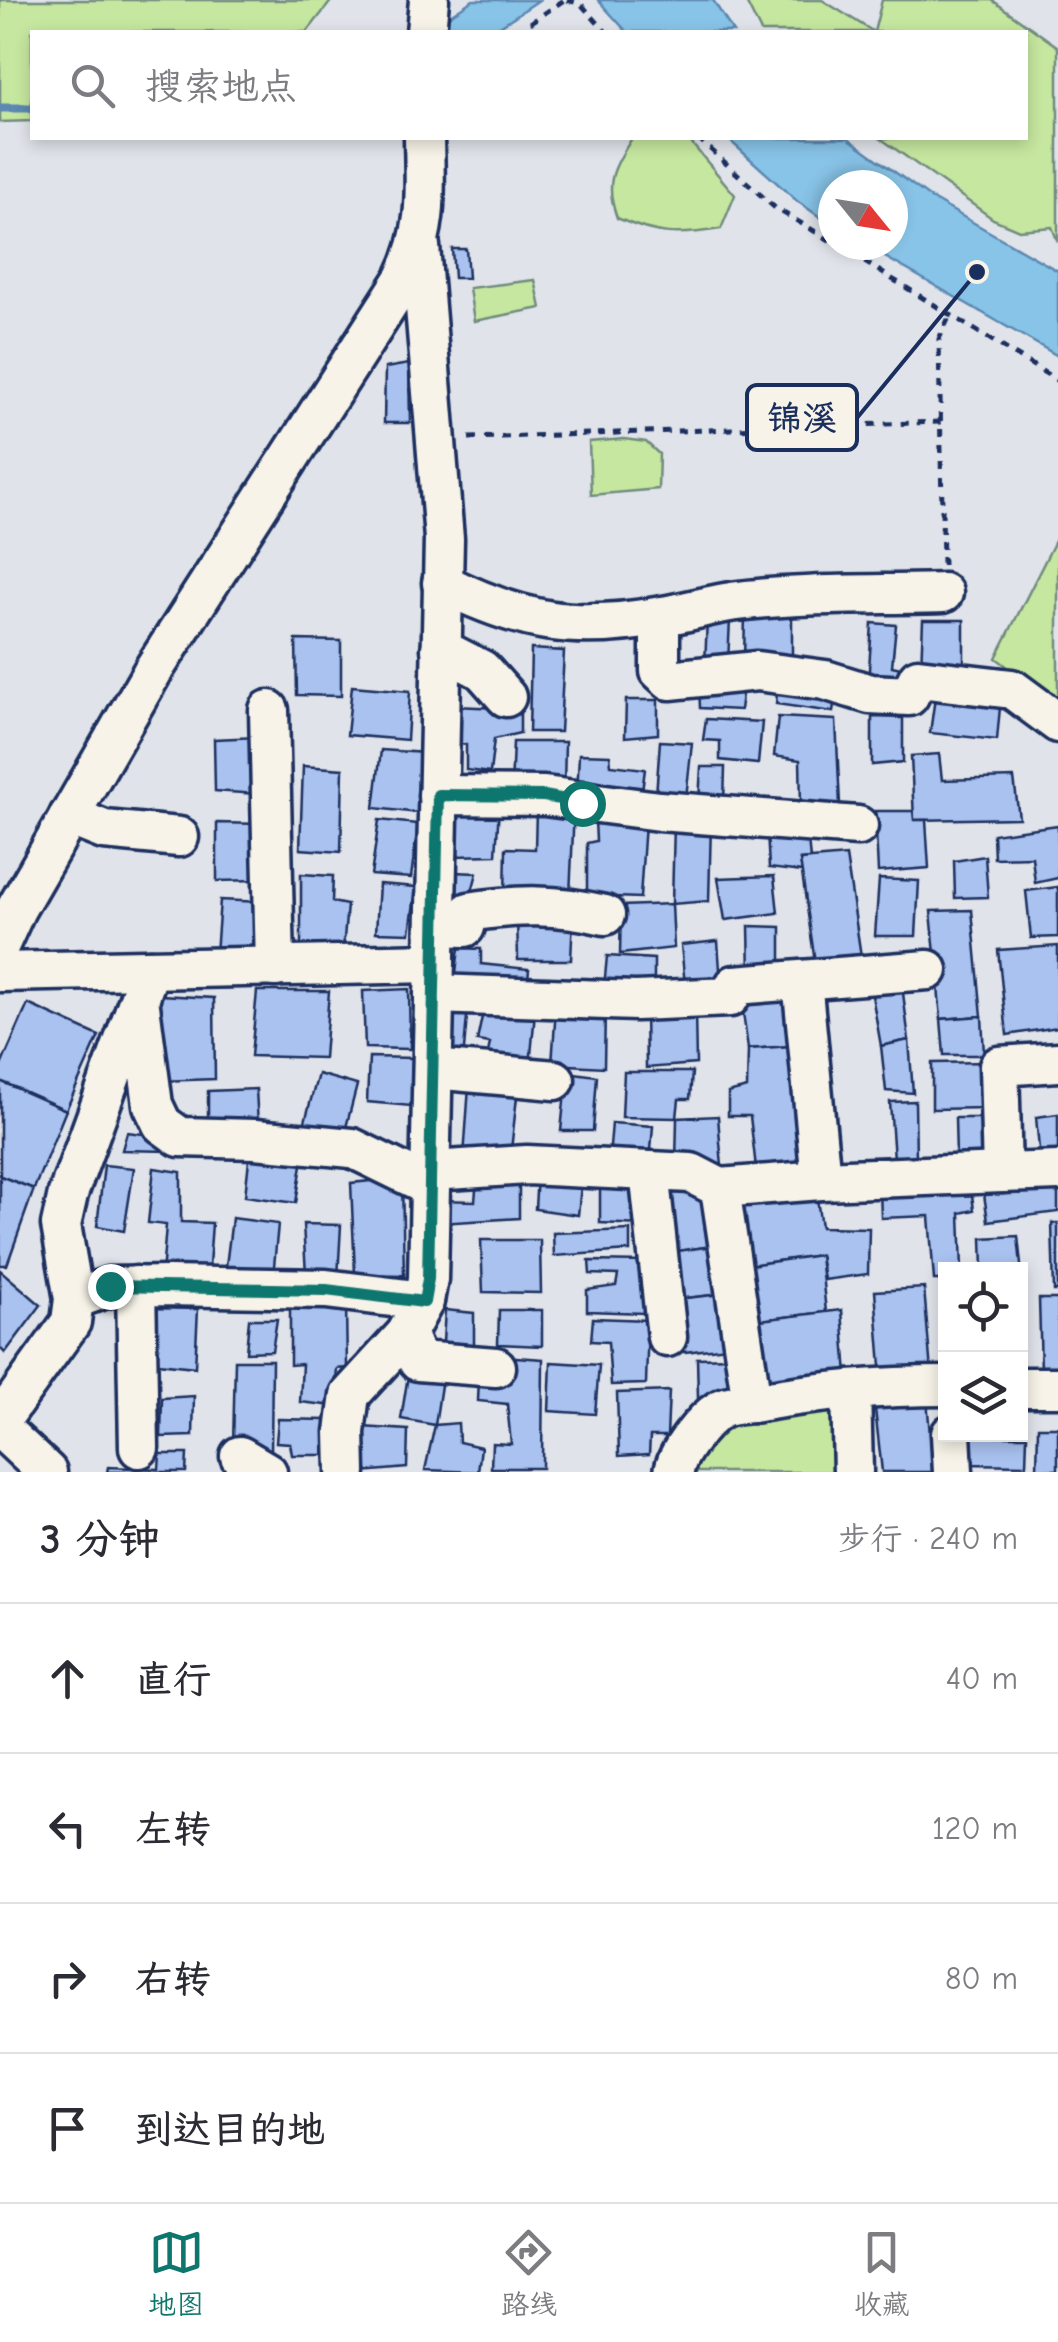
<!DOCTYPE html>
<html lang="zh">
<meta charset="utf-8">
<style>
body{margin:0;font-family:"Comic Neue","LXGW WenKai TC",sans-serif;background:#f2f2f3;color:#2b2b33}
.controls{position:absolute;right:30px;bottom:30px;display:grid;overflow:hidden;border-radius:0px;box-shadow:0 5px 15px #0003}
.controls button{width:90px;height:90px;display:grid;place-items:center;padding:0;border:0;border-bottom:2px solid #e1e1e2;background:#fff;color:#2b2b33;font:50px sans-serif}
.compass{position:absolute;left:818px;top:170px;width:90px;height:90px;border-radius:50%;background:#fff;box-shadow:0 5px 15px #0003;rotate:120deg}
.stop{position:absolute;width:30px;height:30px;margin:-22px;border:8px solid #0f766e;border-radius:50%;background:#fff}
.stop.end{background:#0f766e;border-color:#fff;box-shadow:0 2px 10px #0008}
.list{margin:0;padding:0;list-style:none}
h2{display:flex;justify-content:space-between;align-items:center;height:130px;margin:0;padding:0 40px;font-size:42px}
h2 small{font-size:32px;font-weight:400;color:#7c7c81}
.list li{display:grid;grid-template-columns:65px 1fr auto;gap:30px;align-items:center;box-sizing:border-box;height:150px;padding:0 40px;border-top:2px solid #e1e1e2}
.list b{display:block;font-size:38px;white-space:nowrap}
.list em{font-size:32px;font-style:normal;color:#7c7c81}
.icon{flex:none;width:55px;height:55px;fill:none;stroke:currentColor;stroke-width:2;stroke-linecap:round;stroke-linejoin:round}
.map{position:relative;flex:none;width:1058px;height:1472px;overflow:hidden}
.search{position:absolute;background:#fff;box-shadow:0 5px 15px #0003;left:30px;right:30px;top:30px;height:110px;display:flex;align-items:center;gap:25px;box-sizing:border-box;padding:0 35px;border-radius:0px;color:#7c7c81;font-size:38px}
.sheet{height:730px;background:#fff}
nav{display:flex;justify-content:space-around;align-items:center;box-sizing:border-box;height:140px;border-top:2px solid #e1e1e2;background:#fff;font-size:28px;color:#7c7c81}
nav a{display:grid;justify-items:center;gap:5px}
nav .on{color:#0f766e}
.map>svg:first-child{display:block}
.green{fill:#c6e79f;stroke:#708b7e;stroke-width:2.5}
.water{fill:#88c4e8;stroke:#5c88b1;stroke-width:2.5}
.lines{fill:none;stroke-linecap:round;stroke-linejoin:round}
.stream{stroke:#5c88b1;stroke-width:9}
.building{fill:#a9c2ef;stroke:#1b2f5e;stroke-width:2.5}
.minor-casing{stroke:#1b2f5e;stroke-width:45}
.path{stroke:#1b2f5e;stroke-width:5;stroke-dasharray:8 8;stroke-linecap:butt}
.minor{stroke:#f7f3e8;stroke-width:38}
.route{stroke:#0f766e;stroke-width:12}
.leader{fill:none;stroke:#1b2f5e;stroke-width:4}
.callout-dot{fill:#1b2f5e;stroke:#f7f3e8;stroke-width:4}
.callout{fill:#f7f3e8;stroke:#1b2f5e;stroke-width:4}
.callout-label{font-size:35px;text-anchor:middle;font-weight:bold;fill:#1b2f5e}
</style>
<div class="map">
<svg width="1058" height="1472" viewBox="0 0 1058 1472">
<rect width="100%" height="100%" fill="#e0e4ea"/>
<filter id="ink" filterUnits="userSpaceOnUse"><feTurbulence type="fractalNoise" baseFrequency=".01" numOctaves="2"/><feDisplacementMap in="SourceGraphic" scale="20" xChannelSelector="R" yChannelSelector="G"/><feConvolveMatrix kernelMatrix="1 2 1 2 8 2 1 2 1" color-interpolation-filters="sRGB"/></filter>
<g filter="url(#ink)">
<g class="green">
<polygon points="0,0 332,0 307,32 32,32 32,121 0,122"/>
<polygon points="745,0 822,0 874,32 882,0 992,0 1058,47 1058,242 1052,227 1019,230 993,219 880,138 1026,138 1026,32 761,32"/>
<path d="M632 138H687L735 195 721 229C678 236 657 236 617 218 604 182 613 169 632 138Z"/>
<polygon points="535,280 541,308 474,321 469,288"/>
<polygon points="624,439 646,442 659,454 658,489 591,495 589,442"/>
<polygon points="1058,535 1058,705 996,658"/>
<path d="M826 1410 836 1415 844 1472H690C722 1411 766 1417 826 1410Z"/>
</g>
<g class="water">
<polygon points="473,0 539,0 491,32 424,32"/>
<polygon points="598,0 713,0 733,32 627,32"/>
<polygon points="727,138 848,138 932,199 1058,271 1058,356 864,245 893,245 893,185 833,185 833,226 797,201"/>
</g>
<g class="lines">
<polyline class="stream" points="0,108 32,108"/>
</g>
<g class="building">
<polygon points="452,249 466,249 468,278 454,278"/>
<polygon points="409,364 410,423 384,423 385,368"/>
<polygon points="745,613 792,615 792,659 744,661"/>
<polygon points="707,618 730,619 728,663 705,666"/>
<polygon points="923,620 964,620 964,670 921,670"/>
<polygon points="872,623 896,625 892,666 901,668 901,686 868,685"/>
<polygon points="296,640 341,641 341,696 297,695"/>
<polygon points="531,649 564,651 560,732 529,732"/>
<polygon points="778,680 836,689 833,712 776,704"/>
<polygon points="699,684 743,686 740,710 700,708"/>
<polygon points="352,686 410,691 407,740 347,735"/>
<polygon points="936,690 1001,696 997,740 930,733"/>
<polygon points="626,700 658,700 658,734 625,737"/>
<polygon points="455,706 520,709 520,733 494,739 490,773 466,770 466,744 454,745"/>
<polygon points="778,717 836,720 840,805 801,805 800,760 774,756"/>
<polygon points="872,717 903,718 903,762 872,765"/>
<polygon points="706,719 762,722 758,764 720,760 720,741 703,740"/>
<polygon points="258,737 256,794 215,791 214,739"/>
<polygon points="660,741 692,743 686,798 656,795"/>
<polygon points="513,742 565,742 564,789 511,790"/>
<polygon points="381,750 425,753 419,813 374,808"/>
<polygon points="579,754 610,755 611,765 645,769 641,799 577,795"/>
<polygon points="939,754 942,780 1014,778 1019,818 914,820 911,756"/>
<polygon points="303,766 343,769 341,852 300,849"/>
<polygon points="701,767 725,767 724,804 699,801"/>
<polygon points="456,807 499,807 496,855 453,856"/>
<polygon points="536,809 574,811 570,895 505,898 506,848 535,849"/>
<polygon points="875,811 913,811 914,820 926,820 929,868 878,872"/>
<polygon points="379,820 418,824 411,878 371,875"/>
<polygon points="595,820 645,823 640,898 587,896 587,843 596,841"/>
<polygon points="217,823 261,824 258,880 217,881"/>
<polygon points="674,823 711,823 709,901 672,904"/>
<polygon points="1058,825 1058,878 1035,883 1032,857 994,858 993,834"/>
<polygon points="807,830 810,859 800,860 802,872 769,868 767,831"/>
<polygon points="846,856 862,963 816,969 800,860"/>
<polygon points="985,856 988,897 955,898 954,861"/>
<polygon points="453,872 477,873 470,899 453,898"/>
<polygon points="301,874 333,876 332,902 347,905 343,950 301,948"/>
<polygon points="774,876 778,913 725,920 718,878"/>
<polygon points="879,879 919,881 916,936 875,936"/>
<polygon points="379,884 416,887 410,933 376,932"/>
<polygon points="1058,887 1058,937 1031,938 1026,891"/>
<polygon points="220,900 261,902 260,955 216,954"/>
<polygon points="672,904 674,948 620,954 621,906"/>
<polygon points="972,910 982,1016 941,1019 931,911"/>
<polygon points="517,915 573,916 571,960 518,960"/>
<polygon points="749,926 781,927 781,975 750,976"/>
<polygon points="718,941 721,984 685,985 681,945"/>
<polygon points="1058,946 1058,1027 1007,1035 998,950"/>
<polygon points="459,948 481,949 481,964 529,969 527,989 454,988"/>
<polygon points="607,956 654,959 654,991 604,988"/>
<polygon points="902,985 909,1040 881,1046 871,990"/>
<polygon points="409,989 410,1049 365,1048 363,991"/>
<polygon points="257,991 329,991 324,1058 251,1056"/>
<polygon points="785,994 792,1046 748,1049 741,998"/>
<polygon points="160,995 214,998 215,1079 160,1081"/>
<polygon points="28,1004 99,1036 66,1110 0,1081 0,1068"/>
<polygon points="445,1006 468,1006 463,1060 443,1057"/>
<polygon points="484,1007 535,1013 530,1065 487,1058 490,1043 477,1041"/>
<polygon points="556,1008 605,1010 604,1067 552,1064"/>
<polygon points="695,1010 696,1064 646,1068 645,1013"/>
<polygon points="982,1016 984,1055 944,1055 941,1019"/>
<polygon points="909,1040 913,1093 886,1091 881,1046"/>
<polygon points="792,1046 801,1168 756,1168 750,1116 728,1116 728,1093 747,1088 748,1049"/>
<polygon points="369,1057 414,1058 411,1106 367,1102"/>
<polygon points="987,1062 987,1108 932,1109 932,1063"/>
<polygon points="567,1072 597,1076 593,1131 561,1131"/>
<polygon points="624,1072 692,1072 690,1099 679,1099 677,1118 622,1117"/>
<polygon points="318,1074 357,1085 343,1139 304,1125"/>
<polygon points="0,1081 66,1110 34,1189 0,1176"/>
<polygon points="469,1086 518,1088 510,1159 464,1157"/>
<polygon points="256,1089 258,1125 208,1125 208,1091"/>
<polygon points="915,1101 916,1159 894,1159 890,1102"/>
<polygon points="1058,1114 1058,1157 1040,1160 1036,1117"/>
<polygon points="718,1116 722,1167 676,1164 677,1118"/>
<polygon points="955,1118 991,1118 985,1157 956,1158"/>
<polygon points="612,1123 653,1126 650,1162 609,1158"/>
<polygon points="127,1132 167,1137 168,1151 122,1150"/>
<polygon points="250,1151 303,1158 296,1203 245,1196"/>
<polygon points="104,1165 134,1168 124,1231 97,1226"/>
<polygon points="154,1168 181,1172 181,1222 212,1223 208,1280 162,1275 166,1225 148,1223"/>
<polygon points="537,1174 582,1176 578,1215 535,1209"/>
<polygon points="0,1176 34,1189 7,1265 0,1265"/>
<polygon points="402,1178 404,1275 355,1274 351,1183"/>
<polygon points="477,1179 519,1179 519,1218 440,1223 439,1200 475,1201"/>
<polygon points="639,1179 642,1225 600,1223 600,1182"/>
<polygon points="1058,1182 1058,1212 988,1221 983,1188"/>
<polygon points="661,1187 710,1196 719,1245 671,1252"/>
<polygon points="971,1187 974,1210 960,1213 962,1270 946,1270 946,1280 934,1280 929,1216 881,1218 880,1189"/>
<polygon points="816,1191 821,1227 869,1228 868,1274 824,1280 820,1255 750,1265 741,1203"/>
<polygon points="232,1218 278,1224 273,1277 225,1274"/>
<polygon points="1052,1223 1058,1223 1058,1291 1054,1291"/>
<polygon points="303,1224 341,1225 338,1278 306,1274"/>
<polygon points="630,1230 630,1251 554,1256 553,1233"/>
<polygon points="1018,1236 1024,1294 1020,1294 1020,1270 983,1270 982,1238"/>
<polygon points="481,1240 540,1240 541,1293 483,1292"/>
<polygon points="719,1245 722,1294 677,1299 671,1252"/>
<polygon points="820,1255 826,1312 760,1320 750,1265"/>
<polygon points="589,1261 645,1262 644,1313 587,1311 587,1290 616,1286 618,1275 590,1274"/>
<polygon points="0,1270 41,1305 5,1353 0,1348"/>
<polygon points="924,1288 931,1372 882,1379 875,1291"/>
<polygon points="722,1294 728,1347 684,1352 677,1299"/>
<polygon points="1039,1299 1058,1299 1058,1369 1041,1371"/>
<polygon points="290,1305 346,1305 347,1368 337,1369 334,1406 300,1402 302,1364 290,1365"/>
<polygon points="145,1308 198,1309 195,1367 149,1362"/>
<polygon points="445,1310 474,1313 474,1355 442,1357"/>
<polygon points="499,1310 542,1310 542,1346 498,1344"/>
<polygon points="842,1310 847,1375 802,1376 799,1387 768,1388 760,1320"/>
<polygon points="593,1318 648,1320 646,1384 611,1385 608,1342 591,1341"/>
<polygon points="249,1319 277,1319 272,1351 246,1352"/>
<polygon points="516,1357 543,1359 542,1468 491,1468 492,1443 511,1444 507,1404 478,1401 479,1378 511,1378"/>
<polygon points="731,1357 733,1396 698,1399 697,1358"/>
<polygon points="235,1360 272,1360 271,1454 233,1446"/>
<polygon points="551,1362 599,1365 595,1414 549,1411"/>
<polygon points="409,1369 443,1372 435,1425 401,1419"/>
<polygon points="669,1391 667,1436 650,1436 649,1454 619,1456 617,1393"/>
<polygon points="194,1396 193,1436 161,1437 162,1398"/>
<polygon points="927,1398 933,1472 882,1472 874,1400"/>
<polygon points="278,1419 327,1420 329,1455 292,1455 290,1443 276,1442"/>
<polygon points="458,1423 459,1442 481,1447 478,1472 425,1470 435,1425"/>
<polygon points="362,1427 408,1430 407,1468 362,1472"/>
<polygon points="1038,1427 1058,1427 1058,1470 1037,1470"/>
<polygon points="968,1436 1027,1436 1026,1465 967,1464"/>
<polygon points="160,1454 187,1454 186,1472 107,1472 108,1467 159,1469"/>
</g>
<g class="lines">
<g class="minor-casing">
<g id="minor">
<polyline points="426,32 429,0"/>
<path d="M442 583C522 623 574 632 663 616 688 612 712 604 738 601 803 593 877 595 943 593"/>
<polyline points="660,617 660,671 670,680 757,671 825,680 870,694 909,696 918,678 1012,689 1058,723"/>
<polyline points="441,649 482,670 506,697"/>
<polyline points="269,710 275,967"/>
<polyline points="438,795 544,796 659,811 858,826"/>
<polyline points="69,816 104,830 179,837"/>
<path d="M436 926 465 927 469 912C518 904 557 904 605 915"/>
<path d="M0 944 16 909 154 669 405 278C429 228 425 191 424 138"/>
<polyline points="0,972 435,963"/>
<polyline points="802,980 821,1180"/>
<polyline points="434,994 636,1001 730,997 735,985 928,970"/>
<polyline points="140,1006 153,1105 162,1124 180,1137 255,1139 352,1148 430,1186"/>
<polyline points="433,1069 555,1080"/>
<polyline points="431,1171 527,1165 691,1173 720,1188"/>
<polyline points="649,1171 667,1337"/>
<polyline points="1002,1173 999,1066 1058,1062"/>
<polyline points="136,1286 139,1448"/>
<polyline points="74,1299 109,1287 168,1286 326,1289 424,1301"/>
<polyline points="406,1334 418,1361 496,1367"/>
<polyline points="1020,1387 1058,1387"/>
<polyline points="851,1390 853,1472"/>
<polyline points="752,1403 720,1188 821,1180 1058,1171"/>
<polyline points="0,1421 71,1322 74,1299 61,1225 68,1194 150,969"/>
<polyline points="0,1428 47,1472"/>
<polyline points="951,1434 953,1472"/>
<polyline points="240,1456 267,1472"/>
<polyline points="346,1472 345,1432 350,1395 406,1334 424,1301 428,1279 444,539 420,246"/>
<path d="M674 1472C676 1453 703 1420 719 1410 729 1404 747 1404 758 1402 820 1391 882 1386 946 1386"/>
</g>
</g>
<g class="path">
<polyline points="567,0 581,4 606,32"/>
<polyline points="517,32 564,0"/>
<polyline points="698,138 775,208 833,242"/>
<polyline points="837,245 1058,381"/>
<polyline points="469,438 942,422"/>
<polyline points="943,565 939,339 951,313"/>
</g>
<use href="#minor" class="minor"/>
</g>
</g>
<g class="lines" filter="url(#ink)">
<polyline class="route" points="110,1286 326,1290 424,1302 428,1279 438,795 544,796 582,803"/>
</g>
<path class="leader" d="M977 272L857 418"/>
<circle class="callout-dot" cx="977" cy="272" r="10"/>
<rect class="callout" x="747" y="385" width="110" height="65" rx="10"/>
<g class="callout-label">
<text x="802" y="430">锦溪</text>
</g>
</svg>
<div class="controls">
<button><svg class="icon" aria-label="locate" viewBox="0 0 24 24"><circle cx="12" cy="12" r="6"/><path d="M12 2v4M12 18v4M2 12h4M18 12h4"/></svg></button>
<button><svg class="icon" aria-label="layers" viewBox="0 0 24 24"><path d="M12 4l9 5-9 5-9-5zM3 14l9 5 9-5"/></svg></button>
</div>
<svg class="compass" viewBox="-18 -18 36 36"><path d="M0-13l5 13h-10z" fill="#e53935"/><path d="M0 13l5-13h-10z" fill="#7c7c81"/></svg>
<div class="stop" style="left:582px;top:803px"></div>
<div class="stop end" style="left:110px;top:1286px"></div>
<div class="search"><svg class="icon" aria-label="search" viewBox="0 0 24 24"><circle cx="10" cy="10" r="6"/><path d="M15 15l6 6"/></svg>搜索地点</div>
</div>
<section class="sheet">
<h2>3 分钟<small>步行 · 240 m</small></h2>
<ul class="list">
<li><svg class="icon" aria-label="ahead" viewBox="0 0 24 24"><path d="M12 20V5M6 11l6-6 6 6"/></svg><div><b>直行</b></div><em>40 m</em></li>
<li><svg class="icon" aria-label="left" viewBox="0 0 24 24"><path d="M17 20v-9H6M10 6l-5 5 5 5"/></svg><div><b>左转</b></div><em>120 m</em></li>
<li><svg class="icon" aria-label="right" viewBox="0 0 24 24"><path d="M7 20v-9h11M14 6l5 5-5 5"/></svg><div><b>右转</b></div><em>80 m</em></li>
<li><svg class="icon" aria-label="arrive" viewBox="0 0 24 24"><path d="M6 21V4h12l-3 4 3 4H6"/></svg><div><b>到达目的地</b></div></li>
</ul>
</section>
<nav>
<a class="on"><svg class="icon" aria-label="map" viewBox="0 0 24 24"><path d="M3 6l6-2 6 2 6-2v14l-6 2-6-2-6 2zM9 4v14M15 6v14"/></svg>地图</a>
<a><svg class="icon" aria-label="directions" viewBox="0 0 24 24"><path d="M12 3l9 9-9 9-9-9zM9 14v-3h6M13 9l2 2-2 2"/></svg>路线</a>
<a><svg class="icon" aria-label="saved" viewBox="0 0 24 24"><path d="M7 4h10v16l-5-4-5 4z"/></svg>收藏</a>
</nav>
